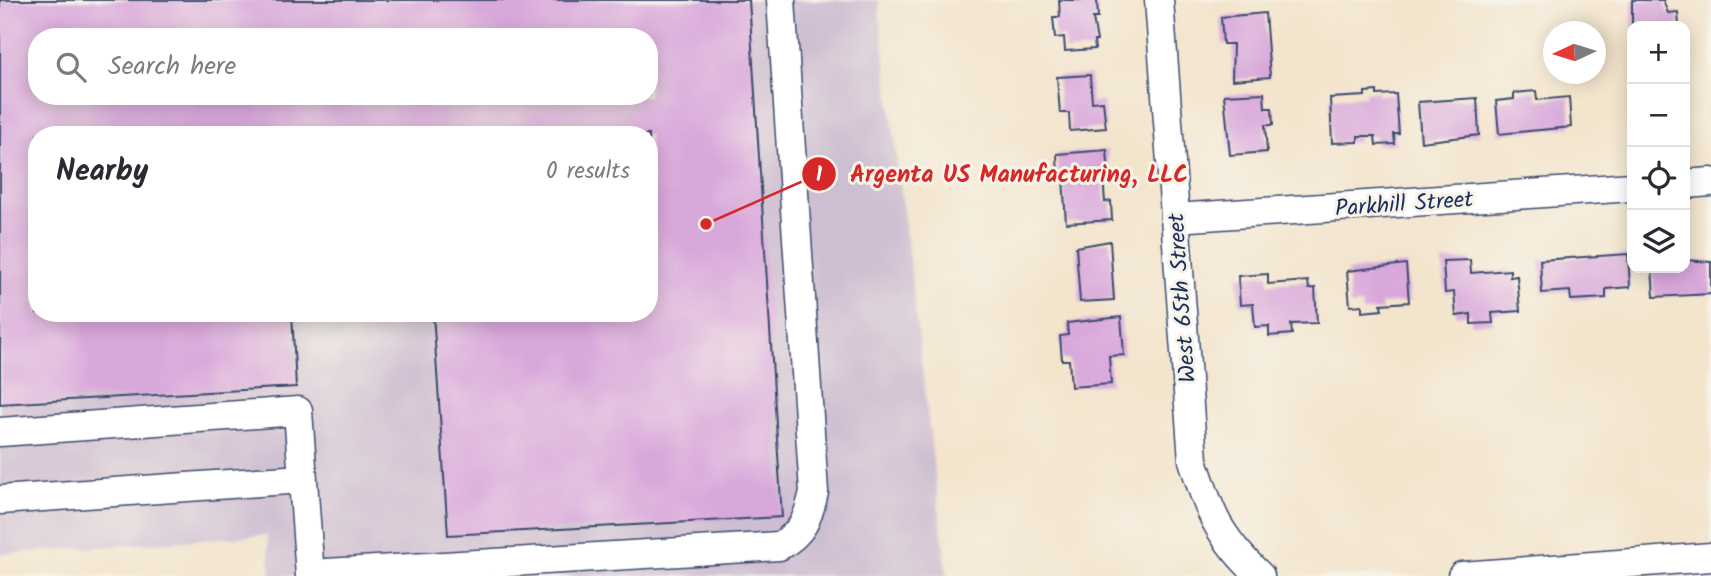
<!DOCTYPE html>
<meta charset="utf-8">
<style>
body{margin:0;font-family:Kalam,sans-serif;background:#f7f7f7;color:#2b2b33}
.controls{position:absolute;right:21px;top:21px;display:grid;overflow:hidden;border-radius:14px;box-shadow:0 4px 18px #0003}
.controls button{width:63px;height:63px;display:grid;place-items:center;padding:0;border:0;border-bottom:2px solid #e1e1e2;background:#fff;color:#2b2b33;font:35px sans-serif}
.compass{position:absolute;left:1543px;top:21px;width:63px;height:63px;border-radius:50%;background:#fff;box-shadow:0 4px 18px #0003;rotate:266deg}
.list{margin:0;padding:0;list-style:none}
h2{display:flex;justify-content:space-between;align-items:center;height:91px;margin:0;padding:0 28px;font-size:30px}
h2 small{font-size:23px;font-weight:400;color:#7c7c81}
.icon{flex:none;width:38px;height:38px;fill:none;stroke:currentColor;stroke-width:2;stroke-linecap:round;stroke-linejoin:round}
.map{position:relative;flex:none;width:1711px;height:576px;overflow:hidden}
.search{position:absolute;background:#fff;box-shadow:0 4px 18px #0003;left:28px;top:28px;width:630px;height:77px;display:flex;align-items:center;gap:18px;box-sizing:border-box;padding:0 24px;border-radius:28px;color:#7c7c81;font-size:26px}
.panel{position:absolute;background:#fff;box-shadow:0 4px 18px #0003;left:28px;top:126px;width:630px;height:196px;border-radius:28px}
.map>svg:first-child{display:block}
.industrial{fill:#cebed1;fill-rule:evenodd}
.building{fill:#d9a8db;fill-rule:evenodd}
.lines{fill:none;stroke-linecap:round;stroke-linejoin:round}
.minor-casing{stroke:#3b4a6e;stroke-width:31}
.minor{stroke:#fff;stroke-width:28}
.labels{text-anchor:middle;stroke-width:6;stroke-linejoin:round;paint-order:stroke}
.street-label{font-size:23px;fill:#1b2f5e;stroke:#f7f3e8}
.leader{fill:none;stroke:#d62828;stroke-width:2.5}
.callout-dot{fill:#d62828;stroke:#f7f3e8;stroke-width:2.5}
.mark-label{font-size:21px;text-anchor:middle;font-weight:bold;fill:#fff}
.callout-label{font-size:24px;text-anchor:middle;font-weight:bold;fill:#d62828;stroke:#f7f3e8;stroke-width:6;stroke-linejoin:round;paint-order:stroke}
</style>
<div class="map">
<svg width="1711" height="576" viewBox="0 0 1711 576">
<rect width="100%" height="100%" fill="#f7f3e8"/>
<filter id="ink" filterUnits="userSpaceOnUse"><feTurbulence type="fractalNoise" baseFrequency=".0143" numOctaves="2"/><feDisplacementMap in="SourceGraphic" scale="14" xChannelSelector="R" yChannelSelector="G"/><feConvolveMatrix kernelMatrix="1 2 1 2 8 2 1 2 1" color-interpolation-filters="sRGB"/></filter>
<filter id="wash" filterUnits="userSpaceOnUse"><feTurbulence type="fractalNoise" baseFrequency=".00686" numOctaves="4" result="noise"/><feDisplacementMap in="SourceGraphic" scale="28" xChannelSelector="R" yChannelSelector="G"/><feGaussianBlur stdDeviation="1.57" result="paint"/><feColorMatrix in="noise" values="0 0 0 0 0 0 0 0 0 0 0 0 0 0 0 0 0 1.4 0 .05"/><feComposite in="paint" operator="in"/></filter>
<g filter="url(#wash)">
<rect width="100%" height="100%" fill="#f3e4cc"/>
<path class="industrial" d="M0 0H878L947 576H271L267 535 0 554ZM37 37H649V96H37ZM37 135H649V313H37Z"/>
<g id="blocks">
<g class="building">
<path d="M0 0H749L782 517 448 535 433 313H649V135H37V313H292L296 387 0 404ZM37 37H649V96H37Z"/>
<polygon points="1059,0 1097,0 1098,18 1093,18 1097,41 1094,41 1095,49 1065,51 1064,37 1055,38 1053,17 1060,17"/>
<polygon points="1632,0 1663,0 1668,13 1678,12 1679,26 1632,26"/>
<polygon points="1265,13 1270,77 1232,80 1233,44 1223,44 1221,17"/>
<polygon points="1090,75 1092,102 1103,101 1106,128 1070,131 1069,113 1060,113 1057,77"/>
<polygon points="1377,91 1377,95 1396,94 1399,134 1394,134 1395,144 1376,145 1375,136 1358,136 1358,142 1332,143 1330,98 1365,96 1365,92"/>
<polygon points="1536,91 1537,100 1569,97 1571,127 1499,134 1496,101 1514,99 1514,93"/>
<polygon points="1264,93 1265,108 1272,108 1273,125 1265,125 1267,152 1230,155 1224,95"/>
<polygon points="1477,98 1479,135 1421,142 1418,102"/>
<polygon points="1107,150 1109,176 1103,176 1105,202 1111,201 1112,220 1066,223 1063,179 1058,180 1057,154"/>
<polygon points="1110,241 1114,300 1080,302 1076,247"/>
<polygon points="1628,254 1630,287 1606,289 1606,298 1571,300 1570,291 1542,293 1540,260"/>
<polygon points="1470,260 1471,273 1510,270 1510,277 1517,276 1520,311 1492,313 1493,323 1471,324 1471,314 1456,316 1454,292 1445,293 1443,261"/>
<polygon points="1685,260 1711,262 1711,294 1654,297 1652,268 1685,268"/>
<polygon points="1406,264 1409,302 1381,304 1382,310 1362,312 1362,305 1350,306 1347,271"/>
<polygon points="1268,274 1268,284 1308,281 1309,289 1315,288 1317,323 1291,324 1292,334 1269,336 1269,326 1255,327 1253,304 1240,305 1238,276"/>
<polygon points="1121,317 1124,355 1109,356 1111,384 1071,387 1069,360 1062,360 1060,336 1068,335 1067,323"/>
</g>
</g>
</g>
<g filter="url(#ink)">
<use href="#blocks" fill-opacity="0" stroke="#3b4a6e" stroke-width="2"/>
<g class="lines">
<g class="minor-casing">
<g id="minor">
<path d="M1159 0 1193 460C1210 514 1218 536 1260 576"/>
<polyline points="1685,184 1711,182"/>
<polyline points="1175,218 1632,187"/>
<polyline points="0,432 298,411 310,576"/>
<polyline points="0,500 302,479"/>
<path d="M310 574 779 546C803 533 808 518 814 492L781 0"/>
<polyline points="1462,576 1711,557"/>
</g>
</g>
<use href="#minor" class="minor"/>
</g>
</g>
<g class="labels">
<g class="street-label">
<text transform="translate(1404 203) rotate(-4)" y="8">Parkhill Street</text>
<text transform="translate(1181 298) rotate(-94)" y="8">West 65th Street</text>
</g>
</g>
<path class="leader" d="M706 224L819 174"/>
<g class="callout-dot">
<circle cx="706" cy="224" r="7"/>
<circle cx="819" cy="174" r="18"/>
</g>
<g class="mark-label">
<text x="819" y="181">1</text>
</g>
<g class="callout-label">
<text x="1019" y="182">Argenta US Manufacturing, LLC</text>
</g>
</svg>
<div class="controls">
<button>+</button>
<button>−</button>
<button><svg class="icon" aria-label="locate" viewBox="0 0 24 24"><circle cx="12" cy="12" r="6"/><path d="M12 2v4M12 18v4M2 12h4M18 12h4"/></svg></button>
<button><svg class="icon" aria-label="layers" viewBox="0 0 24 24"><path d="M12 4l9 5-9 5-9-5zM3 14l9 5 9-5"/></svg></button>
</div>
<svg class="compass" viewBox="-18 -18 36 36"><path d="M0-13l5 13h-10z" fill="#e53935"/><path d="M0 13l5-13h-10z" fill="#7c7c81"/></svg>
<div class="search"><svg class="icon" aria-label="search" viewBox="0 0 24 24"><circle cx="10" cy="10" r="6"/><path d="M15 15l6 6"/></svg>Search here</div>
<section class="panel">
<h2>Nearby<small>0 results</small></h2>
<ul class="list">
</ul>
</section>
</div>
